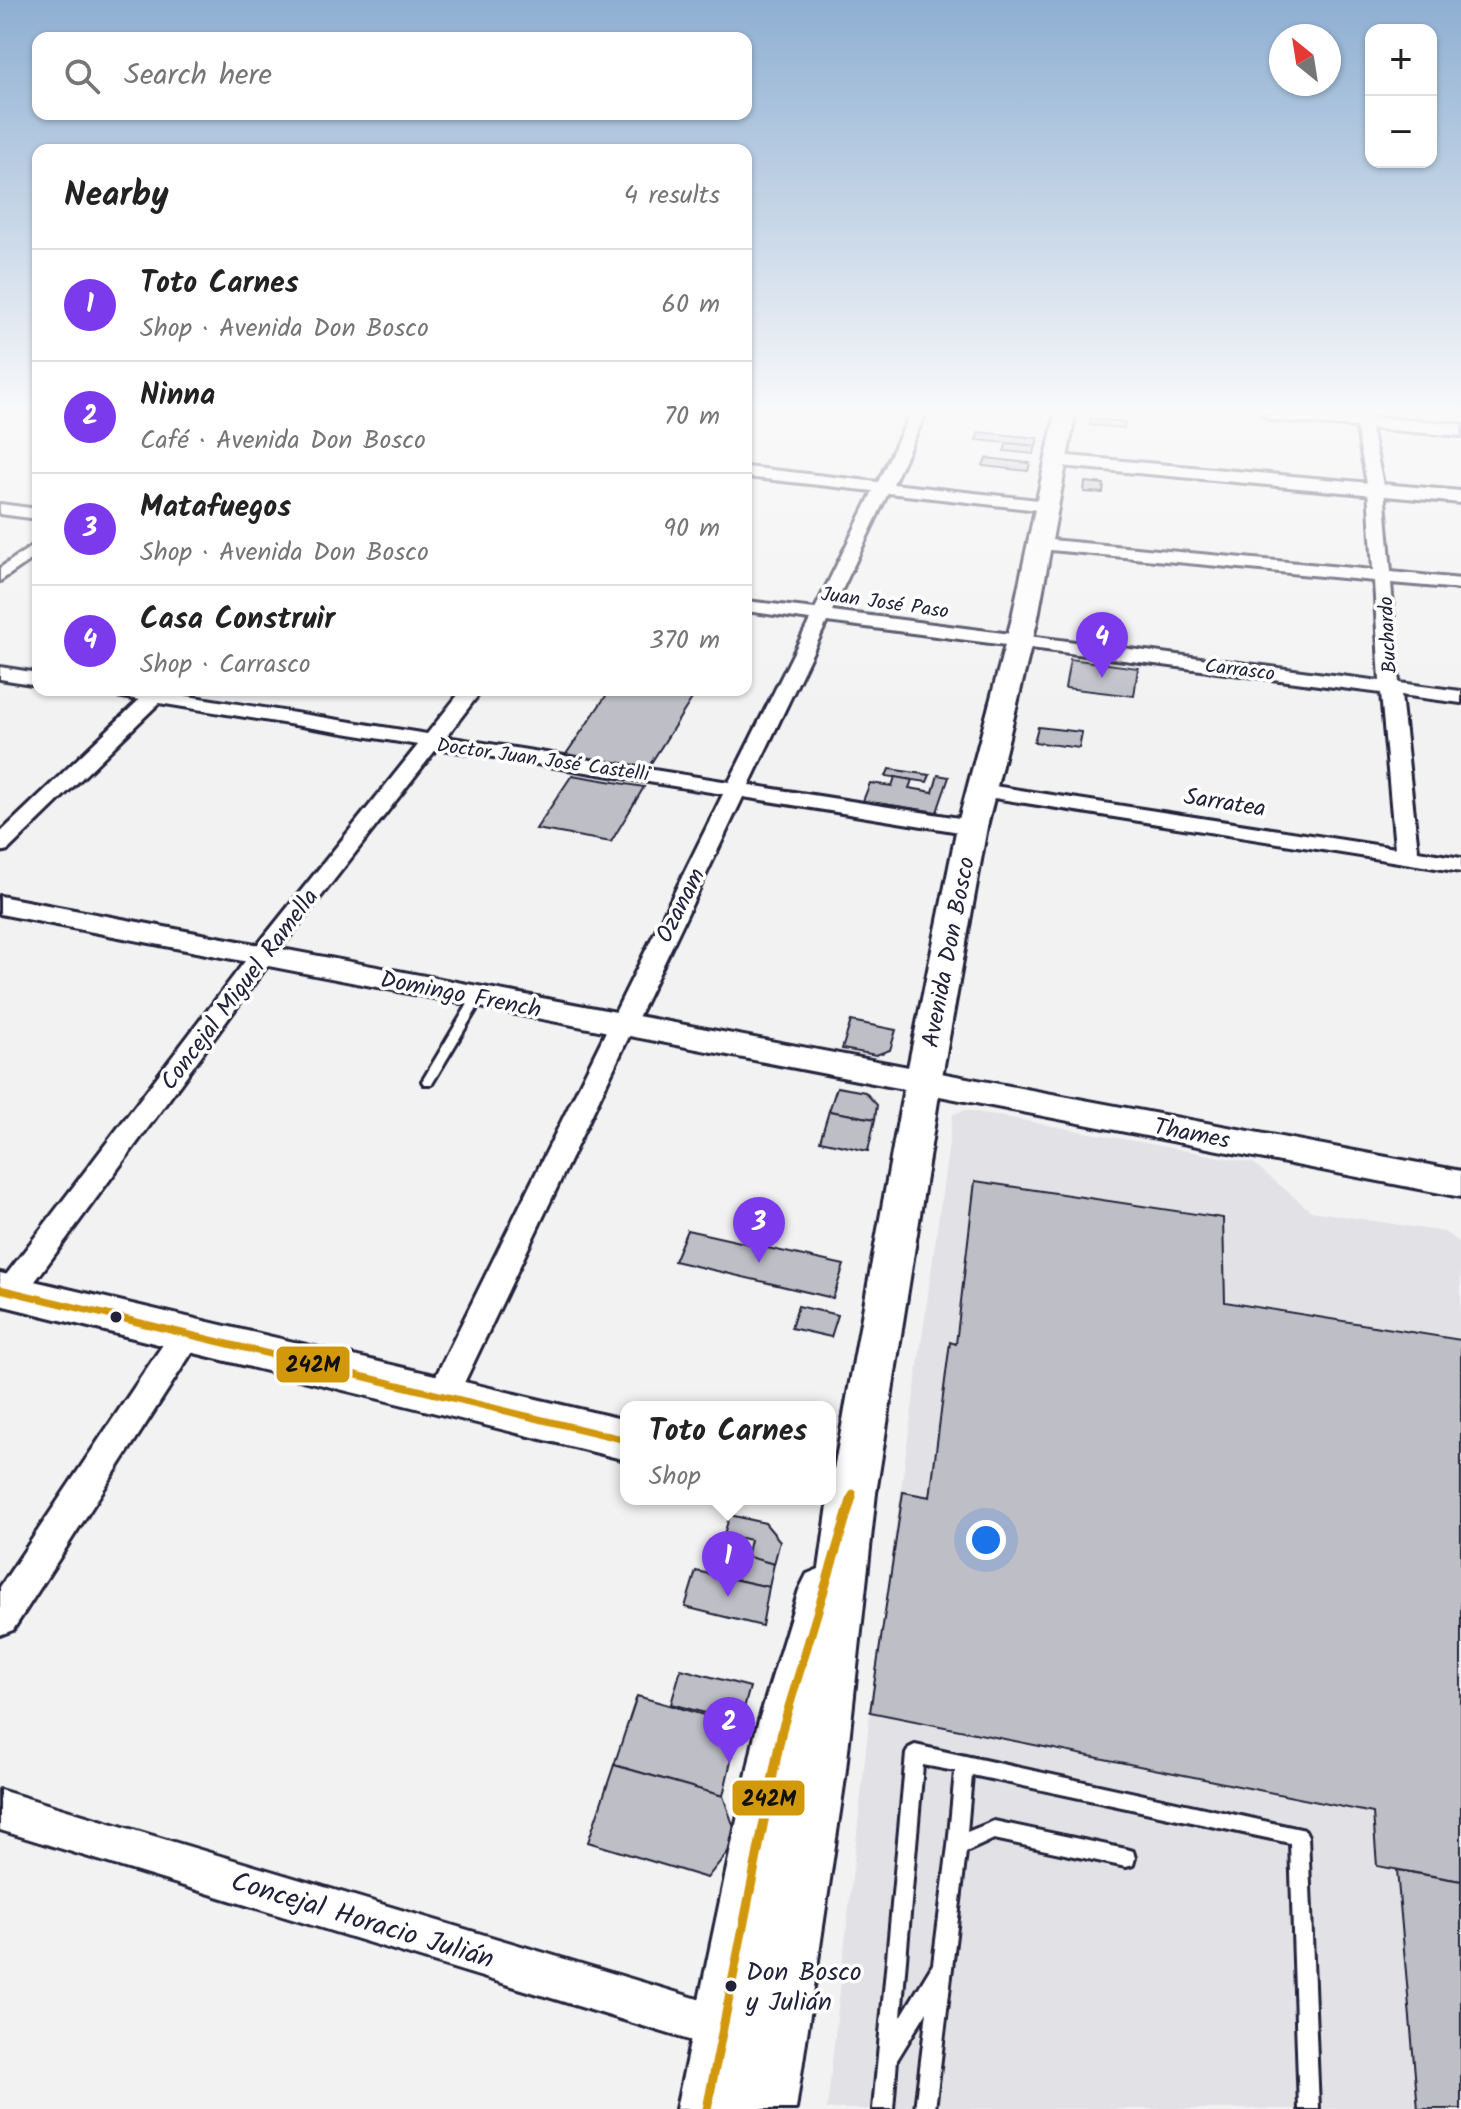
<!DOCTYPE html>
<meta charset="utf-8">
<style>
body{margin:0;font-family:Kalam,sans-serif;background:#f6f6f6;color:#222}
.controls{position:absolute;right:24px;top:24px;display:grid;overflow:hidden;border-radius:16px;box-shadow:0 2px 6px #0004}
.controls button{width:72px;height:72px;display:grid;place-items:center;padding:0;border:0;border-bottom:2px solid #e0e0e0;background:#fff;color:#222;font:40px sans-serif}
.compass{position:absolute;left:1269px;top:24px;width:72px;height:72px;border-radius:50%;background:#fff;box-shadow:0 2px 6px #0004;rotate:330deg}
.you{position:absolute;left:986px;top:1540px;width:28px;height:28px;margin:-20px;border:6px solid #fff;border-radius:50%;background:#1a73e8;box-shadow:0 0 0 12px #1a73e833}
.badge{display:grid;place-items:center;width:52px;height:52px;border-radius:50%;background:#7c3aed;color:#fff;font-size:26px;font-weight:700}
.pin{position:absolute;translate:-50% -66px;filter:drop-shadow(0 2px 4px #0008)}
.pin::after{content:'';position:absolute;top:42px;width:28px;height:24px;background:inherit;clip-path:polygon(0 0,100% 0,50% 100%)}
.popup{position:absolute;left:620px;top:1401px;width:216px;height:104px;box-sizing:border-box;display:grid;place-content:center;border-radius:16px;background:#fff;filter:drop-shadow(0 2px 6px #0005);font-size:26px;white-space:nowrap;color:#767676}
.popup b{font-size:30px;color:#222}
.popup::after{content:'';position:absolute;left:50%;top:100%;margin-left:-16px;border:16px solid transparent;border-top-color:#fff}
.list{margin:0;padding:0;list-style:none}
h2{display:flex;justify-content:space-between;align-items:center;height:104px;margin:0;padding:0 32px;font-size:34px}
h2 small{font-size:26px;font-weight:400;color:#767676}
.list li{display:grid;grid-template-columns:52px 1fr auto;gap:24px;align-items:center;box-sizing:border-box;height:112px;padding:0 32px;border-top:2px solid #e0e0e0}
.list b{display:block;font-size:30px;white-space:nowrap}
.list p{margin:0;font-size:26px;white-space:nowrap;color:#767676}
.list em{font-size:26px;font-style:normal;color:#767676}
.icon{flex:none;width:44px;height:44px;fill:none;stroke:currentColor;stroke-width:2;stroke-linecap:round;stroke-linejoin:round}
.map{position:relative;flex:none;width:1461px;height:2109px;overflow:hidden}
.search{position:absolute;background:#fff;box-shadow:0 2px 6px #0004;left:32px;top:32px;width:720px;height:88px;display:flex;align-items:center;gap:20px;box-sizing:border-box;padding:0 28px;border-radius:16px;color:#767676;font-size:30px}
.panel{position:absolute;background:#fff;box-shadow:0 2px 6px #0004;left:32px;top:144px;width:720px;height:552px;border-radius:16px}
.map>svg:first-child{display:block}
.built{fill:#e2e2e6}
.building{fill:#bebec6;stroke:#22223b;stroke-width:2}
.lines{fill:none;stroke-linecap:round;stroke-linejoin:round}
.service-casing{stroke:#22223b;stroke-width:6}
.minor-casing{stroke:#22223b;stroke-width:6}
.tertiary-casing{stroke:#22223b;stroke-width:6}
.secondary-casing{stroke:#22223b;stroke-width:6}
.service{fill:#fff;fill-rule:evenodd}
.minor{fill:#fff;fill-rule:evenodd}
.tertiary{fill:#fff;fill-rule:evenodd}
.secondary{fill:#fff;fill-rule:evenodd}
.bus-1-far1-casing{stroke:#fff;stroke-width:13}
.bus-1-casing{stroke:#fff;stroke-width:15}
.bus-1-far1{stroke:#d2980c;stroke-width:7}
.bus-1{stroke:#d2980c;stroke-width:9}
.bus-dot{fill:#22223b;stroke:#fff;stroke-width:3}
.labels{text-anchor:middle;stroke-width:7;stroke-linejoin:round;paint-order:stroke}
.far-street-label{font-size:20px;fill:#22223b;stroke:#fff}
.street-label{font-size:24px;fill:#22223b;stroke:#fff}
.near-bus-label{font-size:26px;fill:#22223b;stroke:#fff;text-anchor:start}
.near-street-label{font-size:28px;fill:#22223b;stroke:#fff}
.line-badge{stroke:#fff;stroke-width:3}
.pale-badge-label{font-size:22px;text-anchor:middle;font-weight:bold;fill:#111}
</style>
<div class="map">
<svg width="1461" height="2109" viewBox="0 0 1461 2109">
<rect width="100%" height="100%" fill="#f2f2f3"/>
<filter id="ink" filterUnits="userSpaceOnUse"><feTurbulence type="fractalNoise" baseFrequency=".0125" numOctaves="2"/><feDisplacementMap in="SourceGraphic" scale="16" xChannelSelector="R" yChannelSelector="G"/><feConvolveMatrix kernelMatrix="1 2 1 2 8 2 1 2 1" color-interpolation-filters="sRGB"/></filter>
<g filter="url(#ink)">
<polygon class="built" points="966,1110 1253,1163 1311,1211 1444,1232 1461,1243 1461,2109 827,2109 870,1712 953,1114"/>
<g class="building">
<polygon points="1090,419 1125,422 1124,428 1090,425"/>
<polygon points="979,432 1038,438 1036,446 976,440"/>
<polygon points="1007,443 1036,446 1034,454 1004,451"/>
<polygon points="986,458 1030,463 1028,471 983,466"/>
<polygon points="1085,482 1104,484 1103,493 1084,492"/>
<polygon points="1070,659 1138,668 1134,696 1065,688"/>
<polygon points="610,690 645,690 693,697 644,774 562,760"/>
<polygon points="1038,727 1082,732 1079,748 1034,742"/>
<polygon points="889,769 930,775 927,782 886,776"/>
<polygon points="572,775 644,787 611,842 536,829"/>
<polygon points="938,775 949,777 937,812 863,801 870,783 892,786 895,777 912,780 909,788 933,792"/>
<polygon points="851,1021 896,1030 890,1050 876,1055 842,1049"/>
<polygon points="837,1087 865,1092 877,1105 875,1119 829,1111"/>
<polygon points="829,1111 875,1119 868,1151 820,1141"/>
<polygon points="975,1181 1223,1218 1225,1302 1461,1340 1461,1881 1377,1866 1373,1813 870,1712 903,1492 930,1497 950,1342 956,1344"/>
<polygon points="687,1230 844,1265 833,1298 674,1261"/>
<polygon points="798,1306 838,1315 831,1337 791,1328"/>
<polygon points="730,1515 765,1523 780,1541 774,1564 746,1557 750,1540 724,1534"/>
<polygon points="724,1550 774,1564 769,1587 718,1576"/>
<polygon points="696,1571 769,1587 762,1626 685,1607"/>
<polygon points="681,1669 750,1687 744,1708 723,1702 720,1717 671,1704"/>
<polygon points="637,1696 739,1725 723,1796 614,1765"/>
<polygon points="614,1765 723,1796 738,1839 707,1878 588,1842"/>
<polygon points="1397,1870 1461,1881 1461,2109 1418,2109"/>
</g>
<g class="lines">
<g class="service-casing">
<g id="service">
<polygon points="478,993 484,997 432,1084 424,1084 422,1081 424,1078 474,994"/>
<path d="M915 1745 1305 1830 1308 1836 1319 2109H1299L1290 1843 972 1775 967 1832 994 1821 1126 1849 1133 1851 1135 1858 1133 1865 1126 1867 994 1839 966 1852 935 2109H915L927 2011 897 2060 893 2109H873L906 1754 909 1748ZM923 1765 955 1771 948 1846 933 1964 901 2017Z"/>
</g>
</g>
<g class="minor-casing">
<g id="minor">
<polygon points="910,415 925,415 893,484 1047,501 1055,506 1047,511 888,493 832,611 1380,681 1374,581 1040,549 1031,544 1040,539 1373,570 1368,489 1354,415 1368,415 1384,489 1391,572 1461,579 1461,589 1391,583 1399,683 1461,691 1461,703 1401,695 1418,851 1461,858 1461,872 981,796 970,790 981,784 1395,848 1381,693 827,622 749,785 972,820 983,827 972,834 743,797 453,1406 442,1409 431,1406 426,1396 723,794 437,748 270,962 22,1299 11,1303 0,1299 0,1283 252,952 418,745 159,703 8,850 0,852 0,833 139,700 106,694 103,690 171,690 169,693 427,734 462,690 482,690 446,737 729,782 810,620 746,611 746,601 815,609 873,491 746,477 746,467 878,482"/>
<polygon points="0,504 38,509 38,519 0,514"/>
<polygon points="38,542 38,555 0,581 0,568"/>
<polygon points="0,667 38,673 38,685 0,679"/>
<polygon points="187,1321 198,1325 202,1334 198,1343 13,1630 0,1635 0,1587 176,1325"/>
<polygon points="0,1790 725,2007 740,2014 747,2029 740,2044 725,2051 0,1830"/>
</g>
</g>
<g class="tertiary-casing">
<g id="tertiary">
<polygon points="1263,415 1347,415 1461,424 1461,436 1272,420"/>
<polygon points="1057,455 1461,491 1461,503 1050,465 1047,461 1050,457"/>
<polygon points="0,896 1461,1171 1461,1197 0,914"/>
</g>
</g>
<g class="secondary-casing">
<g id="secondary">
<polygon points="1055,415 1075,415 1037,622 987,827 941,1082 876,1493 845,1778 796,2109 676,2109 756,1730 799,1590 807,1574 819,1569 830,1491 905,1082 957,827 1011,622"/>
<polygon points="0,1273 626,1420 626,1460 0,1305"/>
</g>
</g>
<use href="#service" class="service"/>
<use href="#minor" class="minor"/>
<use href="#tertiary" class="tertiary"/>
<use href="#secondary" class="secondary"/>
<g class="bus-1-far1-casing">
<g id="bus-1-far1">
<polyline points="0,1289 626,1440"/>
<polyline points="851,1499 853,1493"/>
</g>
</g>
<g class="bus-1-casing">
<polyline id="bus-1" points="707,2109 782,1730 852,1497"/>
</g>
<use href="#bus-1-far1" class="bus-1-far1"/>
<use href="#bus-1" class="bus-1"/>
</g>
</g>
<linearGradient id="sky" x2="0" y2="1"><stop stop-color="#8eafd2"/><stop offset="0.58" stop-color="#f9f9fa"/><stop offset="1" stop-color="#f9f9fa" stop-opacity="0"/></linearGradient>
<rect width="1461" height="711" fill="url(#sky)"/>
<g class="bus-dot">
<circle cx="116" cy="1317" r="7"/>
<circle cx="731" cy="1986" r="7"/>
</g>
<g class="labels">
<g class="far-street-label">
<text transform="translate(885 602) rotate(8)" y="7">Juan José Paso</text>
<text transform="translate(1387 635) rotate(-93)" y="7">Buchardo</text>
<text transform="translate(1240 669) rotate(7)" y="7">Carrasco</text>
<text transform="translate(543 759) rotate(8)" y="7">Doctor Juan José Castelli</text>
</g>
<g class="street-label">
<text transform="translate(1225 802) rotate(9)" y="8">Sarratea</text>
<text transform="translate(680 905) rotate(-63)" y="8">Ozanam</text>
<text transform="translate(948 952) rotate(-79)" y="8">Avenida Don Bosco</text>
<text transform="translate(239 989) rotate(-53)" y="8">Concejal Miguel Ramella</text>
<text transform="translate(461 994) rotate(11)" y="8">Domingo French</text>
<text transform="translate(1192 1133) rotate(11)" y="8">Thames</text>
</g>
<g class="near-bus-label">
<text x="746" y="1980">Don Bosco<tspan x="746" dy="30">y Julián</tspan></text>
</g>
<g class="near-street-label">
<text transform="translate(363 1919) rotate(17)" y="10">Concejal Horacio Julián</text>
</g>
</g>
<g class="line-badge">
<rect x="275" y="1345" width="76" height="39" rx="8" fill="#d2980c"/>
<rect x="731" y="1779" width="75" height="38" rx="8" fill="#d2980c"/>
</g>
<g class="pale-badge-label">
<text x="313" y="1372">242M</text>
<text x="769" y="1806">242M</text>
</g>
</svg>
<div class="controls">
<button>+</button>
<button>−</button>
</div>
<svg class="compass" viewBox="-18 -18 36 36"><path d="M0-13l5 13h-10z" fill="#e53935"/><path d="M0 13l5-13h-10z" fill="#767676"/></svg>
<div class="you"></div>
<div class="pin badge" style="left:728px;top:1597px">1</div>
<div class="popup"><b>Toto Carnes</b>Shop</div>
<div class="pin badge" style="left:729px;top:1763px">2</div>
<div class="pin badge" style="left:759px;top:1263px">3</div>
<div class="pin badge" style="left:1102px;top:678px">4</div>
<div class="search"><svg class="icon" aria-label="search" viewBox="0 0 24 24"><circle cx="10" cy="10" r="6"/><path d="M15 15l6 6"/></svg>Search here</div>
<section class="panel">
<h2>Nearby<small>4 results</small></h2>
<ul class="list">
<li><span class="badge">1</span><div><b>Toto Carnes</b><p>Shop · Avenida Don Bosco</p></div><em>60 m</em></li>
<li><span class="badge">2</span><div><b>Ninna</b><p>Café · Avenida Don Bosco</p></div><em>70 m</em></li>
<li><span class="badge">3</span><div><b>Matafuegos</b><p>Shop · Avenida Don Bosco</p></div><em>90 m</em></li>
<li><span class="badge">4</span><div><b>Casa Construir</b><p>Shop · Carrasco</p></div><em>370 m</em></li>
</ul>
</section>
</div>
